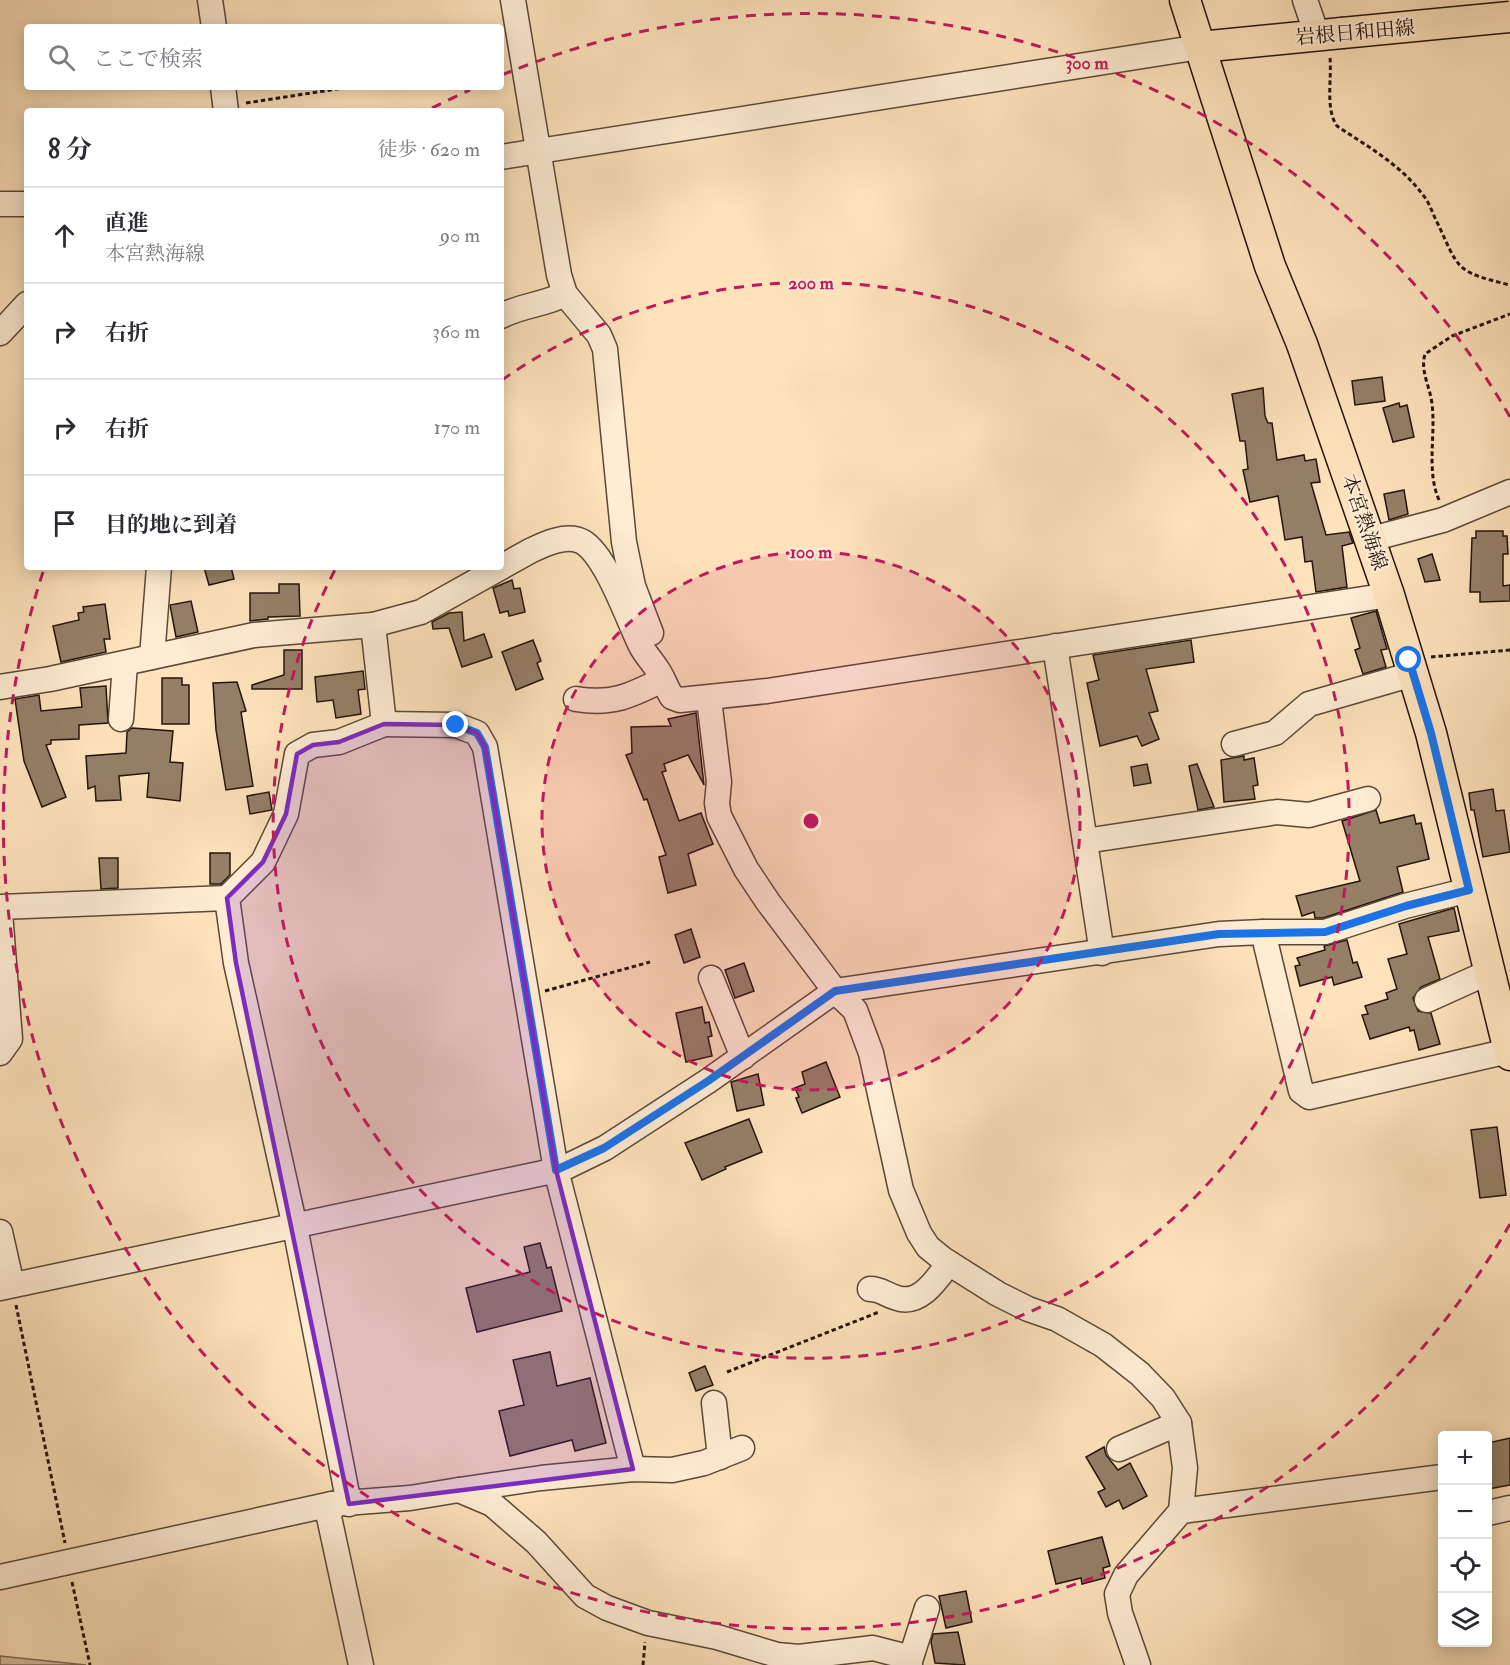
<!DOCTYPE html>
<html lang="ja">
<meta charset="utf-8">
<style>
body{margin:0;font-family:"IM FELL Double Pica","Noto Serif JP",serif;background:#f7f7f7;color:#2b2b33}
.controls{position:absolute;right:18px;bottom:18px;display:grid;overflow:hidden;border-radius:6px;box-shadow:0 3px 15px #0003}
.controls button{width:54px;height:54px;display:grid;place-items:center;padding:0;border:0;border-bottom:2px solid #e1e1e2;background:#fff;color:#2b2b33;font:30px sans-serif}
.stop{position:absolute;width:18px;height:18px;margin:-14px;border:4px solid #1a73e8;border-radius:50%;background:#fff}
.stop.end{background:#1a73e8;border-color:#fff;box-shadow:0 2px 6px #0008}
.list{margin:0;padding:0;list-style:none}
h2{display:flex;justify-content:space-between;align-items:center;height:78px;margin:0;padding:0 24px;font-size:26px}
h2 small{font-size:20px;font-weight:400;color:#7c7c81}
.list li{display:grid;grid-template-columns:39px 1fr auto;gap:18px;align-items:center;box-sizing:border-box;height:96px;padding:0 24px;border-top:2px solid #e1e1e2}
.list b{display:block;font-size:22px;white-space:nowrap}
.list p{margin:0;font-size:20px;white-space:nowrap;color:#7c7c81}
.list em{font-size:20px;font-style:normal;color:#7c7c81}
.icon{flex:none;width:33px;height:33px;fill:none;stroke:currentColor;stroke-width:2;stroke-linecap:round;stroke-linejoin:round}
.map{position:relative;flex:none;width:1510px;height:1665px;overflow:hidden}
.search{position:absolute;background:#fff;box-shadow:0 3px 15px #0003;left:24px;top:24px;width:480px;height:66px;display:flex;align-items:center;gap:15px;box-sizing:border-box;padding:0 21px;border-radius:6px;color:#7c7c81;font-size:22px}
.panel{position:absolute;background:#fff;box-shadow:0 3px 15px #0003;left:24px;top:108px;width:480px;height:462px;border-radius:6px}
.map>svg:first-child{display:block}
.green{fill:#d8bf9d;stroke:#7e6a55;stroke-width:1.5}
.building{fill:#957f67;stroke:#24140d;stroke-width:1.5}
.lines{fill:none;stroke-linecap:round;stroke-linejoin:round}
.minor-casing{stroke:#5a4838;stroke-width:27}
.major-casing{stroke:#24140d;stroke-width:33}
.path{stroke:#24140d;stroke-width:3;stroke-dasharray:4.5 3;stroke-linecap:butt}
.minor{stroke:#feecd3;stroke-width:24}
.major{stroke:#fde2bb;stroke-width:30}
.major-bridge-casing{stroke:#24140d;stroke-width:33;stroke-linecap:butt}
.major-bridge{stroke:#fde2bb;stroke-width:30}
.route{stroke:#1a73e8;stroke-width:8}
.marked{fill:#7b2cbf;fill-opacity:0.2;stroke:#7b2cbf;stroke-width:4.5;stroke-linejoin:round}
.ring{fill:none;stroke:#c2185b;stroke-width:3;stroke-dasharray:10 8}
.labels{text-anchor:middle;stroke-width:4.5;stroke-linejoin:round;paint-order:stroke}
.street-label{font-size:20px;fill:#24140d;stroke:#feecd3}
.centre{fill:#c2185b;stroke:#feecd3;stroke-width:3}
.ring-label{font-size:18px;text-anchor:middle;font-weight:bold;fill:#c2185b;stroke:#feecd3;stroke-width:4.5;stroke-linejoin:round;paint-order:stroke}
</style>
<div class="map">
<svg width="1510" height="1665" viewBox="0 0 1510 1665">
<rect width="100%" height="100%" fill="#fde2bb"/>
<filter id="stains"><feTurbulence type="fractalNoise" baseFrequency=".00333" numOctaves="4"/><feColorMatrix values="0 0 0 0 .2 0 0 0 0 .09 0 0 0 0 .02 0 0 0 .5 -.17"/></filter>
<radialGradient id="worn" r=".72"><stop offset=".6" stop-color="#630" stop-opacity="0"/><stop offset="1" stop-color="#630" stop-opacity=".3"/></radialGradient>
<polygon class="green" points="0,1656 86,1665 0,1665"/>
<g class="building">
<polygon points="1382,377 1385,401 1355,405 1352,381"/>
<polygon points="1263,388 1265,416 1268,423 1272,423 1277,460 1304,455 1305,461 1316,459 1320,482 1311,483 1326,535 1349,532 1353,543 1342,546 1347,587 1316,592 1312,561 1305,562 1302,537 1285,540 1278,496 1250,502 1243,470 1248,469 1245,441 1240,441 1232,394"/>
<polygon points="1399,403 1400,407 1407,405 1414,437 1393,442 1383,408"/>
<polygon points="1404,490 1408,514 1389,520 1384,494"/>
<polygon points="1476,531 1503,531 1503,536 1507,536 1508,554 1503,554 1503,586 1510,585 1510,601 1480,602 1480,592 1470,592 1472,538 1476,538"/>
<polygon points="1432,554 1440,580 1425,582 1418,559"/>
<polygon points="204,567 231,567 234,579 209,585"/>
<polygon points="512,580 514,589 520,588 525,612 509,616 508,611 500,613 493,588"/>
<polygon points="279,584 299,584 300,616 268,617 268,619 250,621 250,593 279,593"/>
<polygon points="191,601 198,632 176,637 170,605"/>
<polygon points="105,604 110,639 104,639 106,652 61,662 53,626 79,620 78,613 84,612 83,607"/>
<polygon points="1376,611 1387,649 1381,650 1386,667 1363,674 1355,650 1360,648 1351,618"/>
<polygon points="462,612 464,641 484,634 492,657 462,667 449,628 433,629 432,622 449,613"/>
<polygon points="533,640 541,661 537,663 543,679 516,690 502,652"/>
<polygon points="1191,640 1194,662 1146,669 1158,711 1149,713 1159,739 1142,746 1137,736 1100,746 1087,683 1099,680 1093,655"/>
<polygon points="284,650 302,650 302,689 252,689 252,685 284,675"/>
<polygon points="363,671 365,689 358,690 361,714 336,718 333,700 317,702 315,677"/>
<polygon points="162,678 182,678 182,685 189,685 189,724 162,724"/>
<polygon points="237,682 246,711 241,712 253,786 226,790 216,730 213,683"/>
<polygon points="106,686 108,723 79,725 79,739 51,740 51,744 46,745 66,797 42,807 24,761 15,699 39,695 41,711 82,707 80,688"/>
<polygon points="696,713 704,785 688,755 664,764 666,771 662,772 679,821 701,813 713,844 688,854 696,885 668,893 659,857 666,855 647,799 644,800 626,755 632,753 631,727 671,726 668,719"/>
<polygon points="132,728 173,731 170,762 183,763 180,801 147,797 149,773 119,776 121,800 96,801 95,786 88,789 86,756 126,753 127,732"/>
<polygon points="1244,756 1244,760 1254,758 1258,785 1253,786 1255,799 1224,802 1221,760"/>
<polygon points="1147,764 1151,783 1134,786 1131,767"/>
<polygon points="1197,764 1214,807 1198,810 1189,766"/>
<polygon points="1493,789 1496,811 1504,810 1510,852 1483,857 1474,810 1471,810 1469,793"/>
<polygon points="269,792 272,810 250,814 247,796"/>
<polygon points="1376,810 1380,823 1414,815 1416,824 1421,823 1429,859 1397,867 1403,892 1323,918 1315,918 1314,912 1302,916 1296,896 1360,881 1342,821"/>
<polygon points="210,853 230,853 230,875 221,884 210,884"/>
<polygon points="99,858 118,858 118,888 101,889"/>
<polygon points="1454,908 1459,931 1428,937 1440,979 1421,987 1413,998 1418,1011 1431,1013 1440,1044 1419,1050 1414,1030 1410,1031 1409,1027 1370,1039 1362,1015 1368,1014 1365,1006 1388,999 1386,993 1397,989 1388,959 1407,954 1399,924"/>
<polygon points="691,929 700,957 684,963 675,935"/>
<polygon points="1347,940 1353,963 1357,962 1362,977 1334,985 1332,977 1300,986 1295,966 1300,965 1297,958 1325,950 1324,946"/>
<polygon points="744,963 754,991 735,998 725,970"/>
<polygon points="702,1007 705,1023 709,1022 712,1036 708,1037 712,1056 686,1062 676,1013"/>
<polygon points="826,1062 840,1097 802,1113 796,1098 799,1097 795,1088 805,1084 802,1072"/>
<polygon points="758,1074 764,1105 737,1111 731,1082"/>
<polygon points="749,1119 762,1152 725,1167 726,1169 702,1180 685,1143"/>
<polygon points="1497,1127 1506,1195 1480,1198 1471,1130"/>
<polygon points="540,1243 547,1268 551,1267 562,1311 477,1332 466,1288 530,1272 524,1247"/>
<polygon points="550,1352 557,1386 590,1378 606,1443 575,1451 572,1440 510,1456 499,1411 524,1405 513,1360"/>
<polygon points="705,1366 713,1385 696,1391 689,1373"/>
<polygon points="1510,1438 1510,1485 1488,1489 1488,1443"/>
<polygon points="1104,1447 1106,1455 1118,1470 1130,1463 1147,1496 1123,1509 1119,1500 1106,1507 1098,1492 1105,1489 1086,1457"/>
<polygon points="1102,1537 1110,1566 1103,1568 1105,1578 1082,1584 1081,1578 1056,1584 1048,1551"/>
<polygon points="966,1591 972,1622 946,1628 939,1596"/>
<polygon points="958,1632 965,1665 935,1663 931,1642 933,1634"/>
</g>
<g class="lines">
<g class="minor-casing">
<g id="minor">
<polyline points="210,0 214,27"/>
<polyline points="513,0 559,275 565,294 599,335 605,349 624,542 633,586 651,633"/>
<polyline points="1305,0 1317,35"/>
<polyline points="223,87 226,111"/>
<polyline points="501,157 1200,47"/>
<polyline points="0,204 27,204"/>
<path d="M501 316C522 305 544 305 565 294"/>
<polyline points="0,333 27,304"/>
<polyline points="1371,539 1443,520 1510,492"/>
<polyline points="1055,646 1102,953"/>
<polyline points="152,657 159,567"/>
<path d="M0 687 50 679 254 635 373 625 421 612 530 551C544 544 567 533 583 542 607 557 628 620 641 646 645 654 652 661 657 669 663 677 666 688 672 697L680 700 767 691 1389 595"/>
<path d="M576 699C612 705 630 696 662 680"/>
<polyline points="709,699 719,782 717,803 719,816 746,869 768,902 835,991 855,1010 871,1053 901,1190 919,1233 928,1247 944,1260 998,1294 1028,1309 1057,1319 1103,1345 1140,1374 1163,1398 1179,1423 1185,1468 1181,1511 1126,1575 1117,1594 1120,1613 1138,1665"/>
<polyline points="121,719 125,664"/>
<polyline points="384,724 456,725 477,733 485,747 556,1170 633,1469"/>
<polyline points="1234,744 1275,733 1309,704 1413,674"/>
<polyline points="1085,841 1277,812 1309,815 1368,799"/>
<polyline points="0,907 227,898"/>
<polyline points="0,912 10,1039 0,1053"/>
<polyline points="1263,932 1325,932 1405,906 1469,890"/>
<polyline points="711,978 743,1057"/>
<polyline points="1427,1000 1489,972"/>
<polyline points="0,1232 12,1285"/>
<polyline points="0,1288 562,1169 605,1148 708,1081 835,991 1219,934 1263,932 1301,1091 1309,1097 1509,1051"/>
<path d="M870 1289C881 1289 886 1295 897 1298 920 1306 937 1279 949 1263"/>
<polyline points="714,1403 720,1457"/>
<polyline points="1119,1449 1179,1423"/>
<polyline points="459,1490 541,1478 633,1469 672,1470 704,1463 742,1448"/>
<polyline points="332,1504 329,1517 361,1665"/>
<polyline points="349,1504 295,1227 236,963 227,898 263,862 286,814 297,754 313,745 339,742 384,724 373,625"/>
<polyline points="1181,1511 1442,1477"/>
<polyline points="1488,1513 1510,1508"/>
<polyline points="0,1577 332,1504 410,1498 459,1490 492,1504 536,1542 585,1596 607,1608 648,1623 717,1637 777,1655 799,1657 873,1648 900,1655 910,1665"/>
<polyline points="909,1664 927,1608"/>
</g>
</g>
<g class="major-casing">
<g id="major">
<polyline points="1185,0 1270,266 1302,344 1389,595 1431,733 1510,1055"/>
<polyline points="1200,47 1342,33"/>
</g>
</g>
<g class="path">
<path d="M1330 58C1332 78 1325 109 1337 126 1368 147 1400 164 1423 195 1429 202 1432 212 1436 220 1460 270 1453 271 1510 285"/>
<polyline points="246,103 350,87"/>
<path d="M1439 500C1426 470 1436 435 1432 404 1430 386 1420 372 1425 354L1452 336 1510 314"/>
<polyline points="1431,657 1510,650"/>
<polyline points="545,991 650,962"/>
<polyline points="16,1305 65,1543"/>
<polyline points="727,1372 879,1312"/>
<polyline points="72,1582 90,1665"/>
<polyline points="643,1665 645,1642"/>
</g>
<use href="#minor" class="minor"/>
<use href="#major" class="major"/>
<g class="major-bridge-casing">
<polyline id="major-bridge" points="1342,33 1510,17"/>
</g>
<use href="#major-bridge" class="major-bridge"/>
</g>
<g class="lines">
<polyline class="route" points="456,725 477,733 485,747 556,1170 604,1148 708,1081 835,991 1219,934 1325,932 1406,906 1469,890 1431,733 1409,660"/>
</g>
<path class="marked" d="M384 724 456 725 477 733 485 747 556 1170 633 1469 349 1504 236 963 227 898 263 862 286 814 297 754 313 745 339 742Z"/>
<circle cx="811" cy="821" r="269" fill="#c2185b" fill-opacity=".12"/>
<g class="ring">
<circle cx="811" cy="821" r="269"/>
<path d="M502 380A538 538 0 1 1 336 568"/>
<path d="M1510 1224A807 807 0 0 1 43 572M432 108A807 807 0 0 1 470 90M502 75A807 807 0 0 1 1510 417"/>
</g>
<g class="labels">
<g class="street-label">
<text transform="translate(1355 32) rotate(-5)" y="7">岩根日和田線</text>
<text transform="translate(1365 522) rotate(71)" y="7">本宮熱海線</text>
</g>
</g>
<circle cx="811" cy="821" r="9" class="centre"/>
<g class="ring-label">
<text x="1087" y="69">300 m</text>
<text x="811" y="289">200 m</text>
<text x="811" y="558">100 m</text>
</g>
<rect width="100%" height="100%" filter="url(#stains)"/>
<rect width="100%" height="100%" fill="url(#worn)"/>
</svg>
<div class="controls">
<button>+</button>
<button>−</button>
<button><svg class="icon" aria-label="locate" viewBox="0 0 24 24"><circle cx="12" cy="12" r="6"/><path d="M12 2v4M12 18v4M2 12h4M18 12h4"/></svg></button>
<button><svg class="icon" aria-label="layers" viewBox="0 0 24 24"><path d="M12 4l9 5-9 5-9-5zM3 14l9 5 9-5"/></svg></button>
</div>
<div class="stop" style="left:1409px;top:660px"></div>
<div class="stop end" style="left:456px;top:725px"></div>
<div class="search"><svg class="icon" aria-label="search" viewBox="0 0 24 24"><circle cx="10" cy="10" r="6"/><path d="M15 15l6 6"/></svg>ここで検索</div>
<section class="panel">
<h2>8 分<small>徒歩 · 620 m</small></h2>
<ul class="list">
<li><svg class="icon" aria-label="ahead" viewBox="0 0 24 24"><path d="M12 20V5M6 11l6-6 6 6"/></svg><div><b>直進</b><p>本宮熱海線</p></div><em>90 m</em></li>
<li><svg class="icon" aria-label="right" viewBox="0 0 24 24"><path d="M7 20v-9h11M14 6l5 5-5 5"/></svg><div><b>右折</b></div><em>360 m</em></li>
<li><svg class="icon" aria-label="right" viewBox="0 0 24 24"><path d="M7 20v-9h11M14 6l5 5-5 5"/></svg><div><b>右折</b></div><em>170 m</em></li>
<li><svg class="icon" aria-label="arrive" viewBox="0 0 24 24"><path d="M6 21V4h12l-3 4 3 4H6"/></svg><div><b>目的地に到着</b></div></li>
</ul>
</section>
</div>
